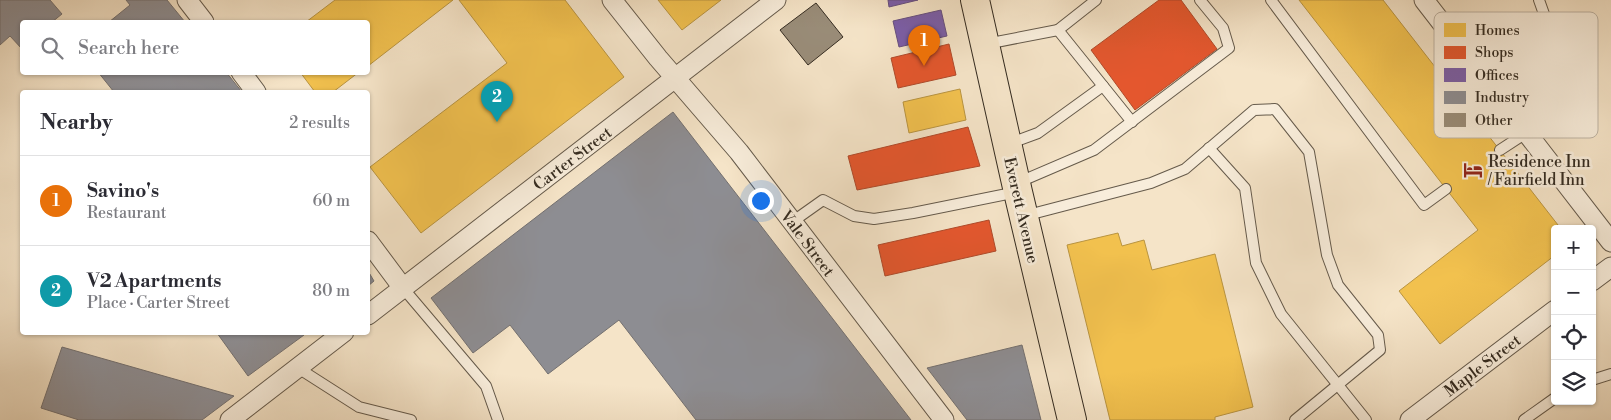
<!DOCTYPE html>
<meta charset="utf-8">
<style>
body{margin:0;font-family:"Libre Bodoni",serif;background:#f7f7f7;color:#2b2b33}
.controls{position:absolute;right:15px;bottom:15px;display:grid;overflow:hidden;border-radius:5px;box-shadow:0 1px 4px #0004}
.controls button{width:45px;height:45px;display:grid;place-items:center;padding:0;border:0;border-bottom:1px solid #e1e1e2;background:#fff;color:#2b2b33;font:25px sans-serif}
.you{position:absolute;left:760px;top:200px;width:18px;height:18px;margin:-12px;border:4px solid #fff;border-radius:50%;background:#1a73e8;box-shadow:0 0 0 8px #1a73e833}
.badge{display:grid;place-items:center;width:32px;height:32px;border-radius:50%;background:#ea580c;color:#fff;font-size:16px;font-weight:700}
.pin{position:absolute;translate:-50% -41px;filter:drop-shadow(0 1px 2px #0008)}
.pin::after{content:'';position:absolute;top:26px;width:18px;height:15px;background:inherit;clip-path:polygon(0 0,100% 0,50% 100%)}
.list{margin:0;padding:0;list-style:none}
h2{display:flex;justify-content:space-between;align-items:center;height:65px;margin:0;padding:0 20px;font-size:21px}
h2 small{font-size:16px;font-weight:400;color:#7c7c81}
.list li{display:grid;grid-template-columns:32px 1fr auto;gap:15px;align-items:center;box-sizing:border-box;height:90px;padding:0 20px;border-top:1px solid #e1e1e2}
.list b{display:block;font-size:19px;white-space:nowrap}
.list p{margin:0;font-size:16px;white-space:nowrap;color:#7c7c81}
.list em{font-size:16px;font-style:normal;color:#7c7c81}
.icon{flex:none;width:28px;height:28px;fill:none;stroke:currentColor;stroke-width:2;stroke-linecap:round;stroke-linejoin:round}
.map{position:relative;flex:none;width:1611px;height:420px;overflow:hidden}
.search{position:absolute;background:#fff;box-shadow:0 1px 4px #0004;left:20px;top:20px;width:350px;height:55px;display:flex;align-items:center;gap:12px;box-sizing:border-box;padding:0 18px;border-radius:5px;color:#7c7c81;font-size:19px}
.panel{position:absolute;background:#fff;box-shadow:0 1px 4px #0004;left:20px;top:90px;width:350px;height:245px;border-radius:5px}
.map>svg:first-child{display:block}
.homes{fill:#f2c14e;stroke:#b99440}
.shops{fill:#e4572e;stroke:#b04a2a}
.offices{fill:#7b5ea7;stroke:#664f7f}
.industry{fill:#8d8d92;stroke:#737070}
.building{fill:#998c78;stroke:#352c21}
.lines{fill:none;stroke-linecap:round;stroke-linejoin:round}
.lane-casing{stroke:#655a4b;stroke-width:12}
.street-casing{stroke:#655a4b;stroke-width:21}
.primary-casing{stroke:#352c21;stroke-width:30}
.lane{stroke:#f8eddb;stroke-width:10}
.street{stroke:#f8eddb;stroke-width:19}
.primary{stroke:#f5e4c8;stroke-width:28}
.labels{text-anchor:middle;stroke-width:5;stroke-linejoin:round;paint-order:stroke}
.street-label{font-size:16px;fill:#352c21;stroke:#f8eddb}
.poi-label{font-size:16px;fill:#352c21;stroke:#f8eddb;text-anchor:start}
.key{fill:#f8eddb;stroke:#beb3a3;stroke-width:1}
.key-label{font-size:14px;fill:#352c21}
</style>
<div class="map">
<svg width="1611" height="420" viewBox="0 0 1611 420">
<rect width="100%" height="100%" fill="#f5e4c8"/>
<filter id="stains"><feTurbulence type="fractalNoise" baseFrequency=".004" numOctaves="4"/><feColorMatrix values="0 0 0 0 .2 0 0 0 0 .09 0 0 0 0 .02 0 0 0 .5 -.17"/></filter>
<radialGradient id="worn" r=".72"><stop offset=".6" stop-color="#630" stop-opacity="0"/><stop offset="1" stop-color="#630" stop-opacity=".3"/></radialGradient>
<g class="homes">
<polygon points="335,0 453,0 368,66 368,22 306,22"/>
<polygon points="459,0 565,0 624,77 421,233 370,167 507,63"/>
<polygon points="658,0 721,0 682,30"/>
<polygon points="1299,0 1383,0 1558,225 1557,229 1555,229 1554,256 1440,344 1399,291 1478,230"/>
<polygon points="300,72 359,72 333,92 315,92"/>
<polygon points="960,89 966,120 909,133 903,102"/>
<polygon points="1118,233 1122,246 1144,240 1152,270 1215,254 1253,407 1215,417 1215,420 1110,420 1067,245"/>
</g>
<g class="shops">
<polygon points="1159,0 1181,0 1217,49 1135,110 1091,50"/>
<polygon points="949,44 956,75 898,88 891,58"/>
<polygon points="968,127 980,166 857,190 848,156"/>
<polygon points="989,220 996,251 885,276 878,245"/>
</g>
<g class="offices">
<polygon points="888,0 918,0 889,7"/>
<polygon points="941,10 947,36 899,47 893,21"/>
</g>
<g class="industry">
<polygon points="0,0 50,0 62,14 52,22 22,22 22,49 10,36 0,45"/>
<polygon points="126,0 167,0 185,22 109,22 130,5"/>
<polygon points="98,72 226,72 242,92 114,92"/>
<polygon points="673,112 911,420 696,420 619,320 548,374 510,325 473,353 431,298"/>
<polygon points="368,271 374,281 368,286"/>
<polygon points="218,332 302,332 304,335 248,376 217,333"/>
<polygon points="1022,345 1041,420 967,420 927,368"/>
<polygon points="62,347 234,396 202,420 79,420 41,408"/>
</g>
<polygon class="building" points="816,3 843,37 808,65 780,30"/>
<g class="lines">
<g class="lane-casing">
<g id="lane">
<polyline points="1096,0 1058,30 1132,122"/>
<polyline points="1271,0 1424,205 1446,189"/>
<polyline points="986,44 1058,30"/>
<polyline points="1008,144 1038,133 1103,86"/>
<polyline points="1209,148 1245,188 1256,263 1281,314 1366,420"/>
<polyline points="1500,150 1575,101 1539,0"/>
<polyline points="1017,183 1094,150 1229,48 1223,28 1200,0"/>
<polyline points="1024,216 1151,183 1185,169 1254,110 1275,109 1309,152 1327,255 1338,285 1378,335 1380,350 1295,420"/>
<polyline points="792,222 823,200 854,216 874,219 913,213 1017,192"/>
<polyline points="403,288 486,386 498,420"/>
<polyline points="298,368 359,407 411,420"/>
<polyline points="1592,380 1611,374"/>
<polyline points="1524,420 1555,398"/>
</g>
</g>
<g class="street-casing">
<g id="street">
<polyline points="187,0 204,22"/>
<polyline points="612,0 658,58 739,152 944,420"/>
<polyline points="1424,0 1611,242"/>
<polyline points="241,72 256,92"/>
<polyline points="368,241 403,288"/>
<polyline points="1592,281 1611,267"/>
<polyline points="368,315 776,0"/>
<polyline points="230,420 344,332"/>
<polyline points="1410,420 1555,310"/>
</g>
</g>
<g class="primary-casing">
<polyline id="primary" points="975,0 1018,192 1072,420"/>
</g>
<use href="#lane" class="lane"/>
<use href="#street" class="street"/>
<use href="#primary" class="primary"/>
</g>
<defs>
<g id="hotel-bare" transform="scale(1.5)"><path d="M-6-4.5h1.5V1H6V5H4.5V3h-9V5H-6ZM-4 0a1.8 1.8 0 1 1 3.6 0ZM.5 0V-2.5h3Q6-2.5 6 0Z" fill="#8f2418" stroke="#f8eddb" stroke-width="2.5" paint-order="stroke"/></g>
</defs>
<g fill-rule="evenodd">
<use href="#hotel-bare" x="1473" y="170"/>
</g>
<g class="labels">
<g class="street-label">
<text transform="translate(572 158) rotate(-37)" y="6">Carter Street</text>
<text transform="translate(1022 210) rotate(77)" y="6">Everett Avenue</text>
<text transform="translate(808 243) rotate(53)" y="6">Vale Street</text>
<text transform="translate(1482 365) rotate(-37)" y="6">Maple Street</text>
</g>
<g class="poi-label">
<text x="1488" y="167">Residence Inn<tspan x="1488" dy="18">/ Fairfield Inn</tspan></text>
</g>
</g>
<rect x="1434" y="12" width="164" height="126" rx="8" class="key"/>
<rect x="1444" y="23" width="22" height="14" fill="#f2c14e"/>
<rect x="1444" y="46" width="22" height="13" fill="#e4572e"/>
<rect x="1444" y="68" width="22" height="14" fill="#7b5ea7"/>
<rect x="1444" y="91" width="22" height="13" fill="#8d8d92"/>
<rect x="1444" y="113" width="22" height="14" fill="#998c78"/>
<g class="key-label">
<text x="1475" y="35">Homes</text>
<text x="1475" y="57">Shops</text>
<text x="1475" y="80">Offices</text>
<text x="1475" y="102">Industry</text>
<text x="1475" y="125">Other</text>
</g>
<rect width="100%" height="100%" filter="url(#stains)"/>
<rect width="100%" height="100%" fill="url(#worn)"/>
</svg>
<div class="controls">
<button>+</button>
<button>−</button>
<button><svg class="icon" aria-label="locate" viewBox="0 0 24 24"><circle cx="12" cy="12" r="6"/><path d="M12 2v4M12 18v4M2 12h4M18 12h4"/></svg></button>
<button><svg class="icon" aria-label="layers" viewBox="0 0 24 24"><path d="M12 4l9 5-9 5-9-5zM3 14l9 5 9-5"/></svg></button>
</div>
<div class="you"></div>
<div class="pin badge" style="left:924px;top:66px;background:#e8710a">1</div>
<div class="pin badge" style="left:497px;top:122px;background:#0f9aa8">2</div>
<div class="search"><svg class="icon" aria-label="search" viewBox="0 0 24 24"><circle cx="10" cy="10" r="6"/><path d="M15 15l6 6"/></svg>Search here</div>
<section class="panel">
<h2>Nearby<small>2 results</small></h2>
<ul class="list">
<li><span class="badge" style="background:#e8710a">1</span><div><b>Savino's</b><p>Restaurant</p></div><em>60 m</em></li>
<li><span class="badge" style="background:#0f9aa8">2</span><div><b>V2 Apartments</b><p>Place · Carter Street</p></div><em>80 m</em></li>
</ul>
</section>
</div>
